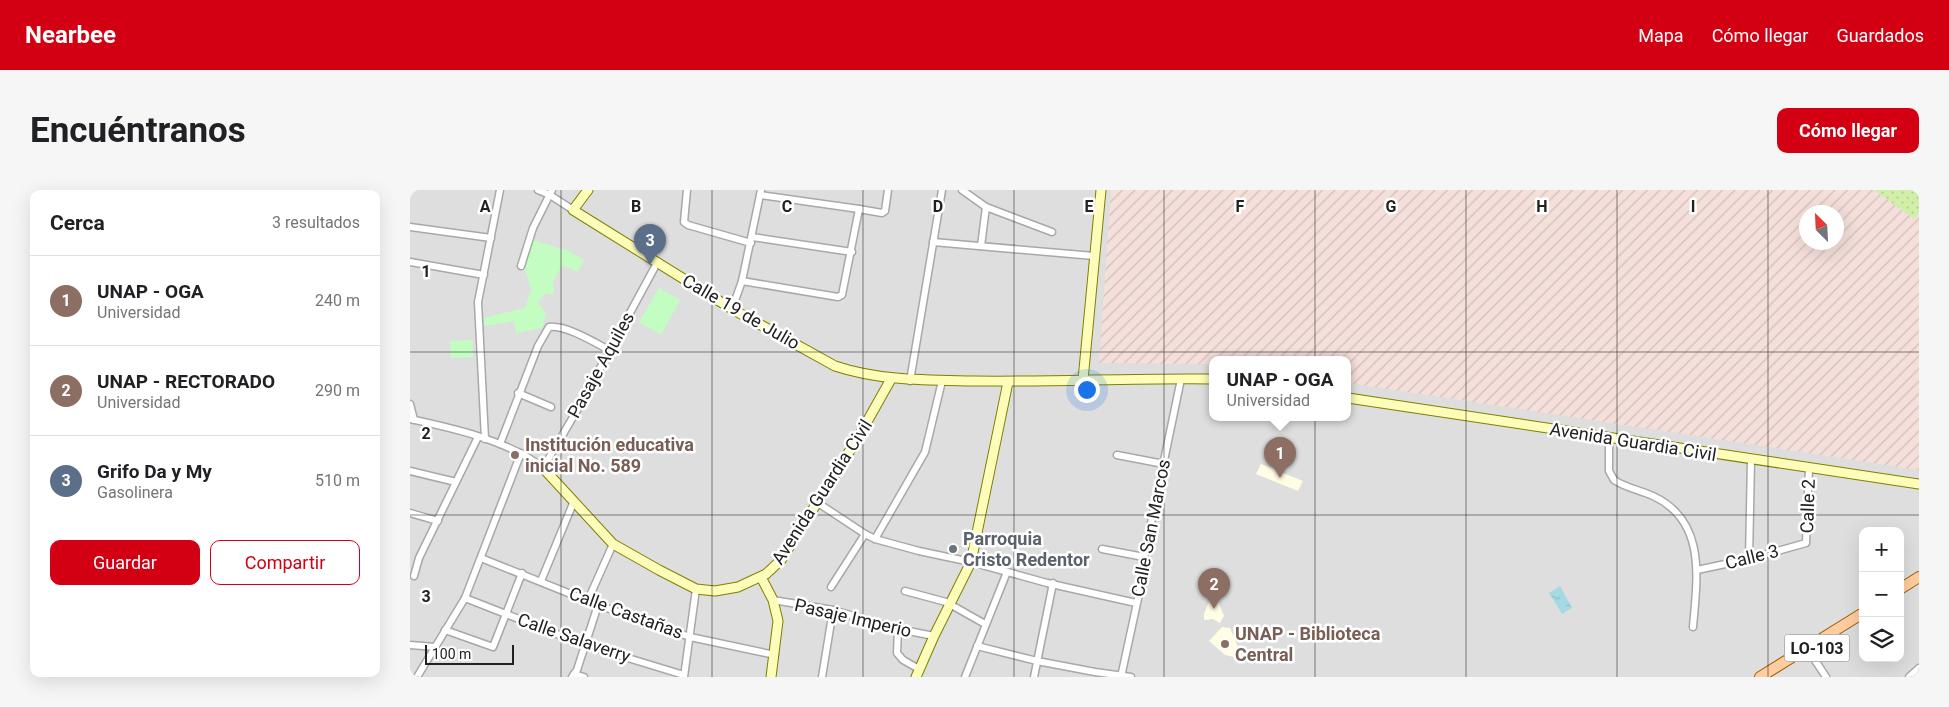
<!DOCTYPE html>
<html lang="es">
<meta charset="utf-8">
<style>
body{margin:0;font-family:Roboto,sans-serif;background:#f6f6f6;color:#202124}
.controls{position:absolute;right:15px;bottom:15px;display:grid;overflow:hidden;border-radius:10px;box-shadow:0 5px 20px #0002}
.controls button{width:45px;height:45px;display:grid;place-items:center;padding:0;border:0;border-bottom:1px solid #e0e0e0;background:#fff;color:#202124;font:25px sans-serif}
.compass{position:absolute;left:1389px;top:15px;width:45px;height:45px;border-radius:50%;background:#fff;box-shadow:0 5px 20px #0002;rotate:336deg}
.scale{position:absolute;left:15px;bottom:12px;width:89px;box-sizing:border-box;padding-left:5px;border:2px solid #212121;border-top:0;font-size:14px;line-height:18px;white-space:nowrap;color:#212121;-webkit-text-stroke:4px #fff;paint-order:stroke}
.you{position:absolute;left:676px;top:199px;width:18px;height:18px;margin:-12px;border:4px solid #fff;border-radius:50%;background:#1a73e8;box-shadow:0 0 0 8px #1a73e833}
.badge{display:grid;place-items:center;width:32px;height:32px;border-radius:50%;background:#d20012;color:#fff;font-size:16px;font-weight:700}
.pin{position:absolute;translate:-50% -41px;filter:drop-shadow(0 1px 2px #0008)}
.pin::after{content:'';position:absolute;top:26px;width:18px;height:15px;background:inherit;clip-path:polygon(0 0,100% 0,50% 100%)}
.popup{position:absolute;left:799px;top:166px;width:142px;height:65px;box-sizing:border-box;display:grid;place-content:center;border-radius:10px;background:#fff;filter:drop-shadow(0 1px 4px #0005);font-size:16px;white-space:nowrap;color:#757577}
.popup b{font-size:19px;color:#202124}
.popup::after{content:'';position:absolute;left:50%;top:100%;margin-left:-10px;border:10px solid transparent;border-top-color:#fff}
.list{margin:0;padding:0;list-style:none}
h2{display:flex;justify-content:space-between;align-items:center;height:65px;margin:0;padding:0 20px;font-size:21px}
h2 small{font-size:16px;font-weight:400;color:#757577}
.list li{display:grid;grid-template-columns:32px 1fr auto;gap:15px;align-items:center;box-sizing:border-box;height:90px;padding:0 20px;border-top:1px solid #e0e0e0}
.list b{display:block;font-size:19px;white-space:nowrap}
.list p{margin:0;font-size:16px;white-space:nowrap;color:#757577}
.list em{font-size:16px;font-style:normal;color:#757577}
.actions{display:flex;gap:10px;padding:15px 20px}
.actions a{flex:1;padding:11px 0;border:1px solid #d20012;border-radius:10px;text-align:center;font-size:18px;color:#d20012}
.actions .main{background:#d20012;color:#fff}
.icon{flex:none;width:28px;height:28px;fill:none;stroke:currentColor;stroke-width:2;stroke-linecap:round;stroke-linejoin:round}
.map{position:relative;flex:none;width:1509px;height:487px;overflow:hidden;border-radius:10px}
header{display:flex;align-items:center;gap:30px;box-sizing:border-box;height:70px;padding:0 25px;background:#d20012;color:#fff}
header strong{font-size:24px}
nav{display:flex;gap:28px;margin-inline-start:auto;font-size:18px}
.intro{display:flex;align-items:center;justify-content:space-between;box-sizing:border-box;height:120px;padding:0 30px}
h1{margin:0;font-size:35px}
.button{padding:12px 22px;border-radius:10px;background:#d20012;color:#fff;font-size:18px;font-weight:700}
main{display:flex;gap:30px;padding:0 30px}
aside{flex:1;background:#fff;border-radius:10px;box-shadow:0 5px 20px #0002}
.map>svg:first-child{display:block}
.residential{fill:#dfdede;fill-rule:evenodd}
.education{fill:#fffde3}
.military{fill:url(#military-furrows);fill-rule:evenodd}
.grass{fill:url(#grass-dots)}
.park{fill:#c3fdc2}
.water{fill:url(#water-ripples)}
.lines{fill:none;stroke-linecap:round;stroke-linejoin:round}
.street-casing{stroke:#a8a8a8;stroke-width:9}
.secondary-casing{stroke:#7d8000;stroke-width:11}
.primary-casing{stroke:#9e5c00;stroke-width:12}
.street{stroke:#fff;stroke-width:6}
.secondary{stroke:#fefcb9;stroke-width:9}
.primary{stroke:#ffcd9f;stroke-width:10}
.grid{fill:none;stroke:#212121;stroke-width:1;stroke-opacity:0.55}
.education-dot{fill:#8d6e63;stroke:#fff;stroke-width:2}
.worship-dot{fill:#6b7280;stroke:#fff;stroke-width:2}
.labels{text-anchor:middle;stroke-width:5;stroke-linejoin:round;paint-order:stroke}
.shield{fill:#fff;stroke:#646464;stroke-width:1}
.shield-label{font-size:16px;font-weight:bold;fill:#212121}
.street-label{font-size:18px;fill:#212121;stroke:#fff}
.education-label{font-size:18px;font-weight:bold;fill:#785e54;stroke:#fff;text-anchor:start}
.worship-label{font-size:18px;font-weight:bold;fill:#5b616d;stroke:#fff;text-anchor:start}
.grid-label{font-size:16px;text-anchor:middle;font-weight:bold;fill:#212121;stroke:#fff;stroke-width:5;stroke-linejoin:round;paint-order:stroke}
</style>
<header>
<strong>Nearbee</strong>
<nav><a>Mapa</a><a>Cómo llegar</a><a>Guardados</a></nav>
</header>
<div class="intro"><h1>Encuéntranos</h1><a class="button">Cómo llegar</a></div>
<main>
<aside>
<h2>Cerca<small>3 resultados</small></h2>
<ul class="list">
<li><span class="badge" style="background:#8d6e63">1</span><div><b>UNAP - OGA</b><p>Universidad</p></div><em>240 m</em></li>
<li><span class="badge" style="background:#8d6e63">2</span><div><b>UNAP - RECTORADO</b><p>Universidad</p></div><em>290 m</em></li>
<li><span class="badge" style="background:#5c6f8a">3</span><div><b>Grifo Da y My</b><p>Gasolinera</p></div><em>510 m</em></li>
</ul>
<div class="actions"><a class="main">Guardar</a><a>Compartir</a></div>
</aside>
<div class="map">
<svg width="1509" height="487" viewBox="0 0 1509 487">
<defs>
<pattern id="military-furrows" width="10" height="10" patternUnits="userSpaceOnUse" patternTransform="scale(1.25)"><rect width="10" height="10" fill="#f4dfda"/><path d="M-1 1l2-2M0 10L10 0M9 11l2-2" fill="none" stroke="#d1bfbb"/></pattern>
<pattern id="grass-dots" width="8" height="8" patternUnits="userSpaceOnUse" patternTransform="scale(1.25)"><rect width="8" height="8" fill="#d2efaa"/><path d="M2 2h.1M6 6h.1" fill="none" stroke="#b4cd92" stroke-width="1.8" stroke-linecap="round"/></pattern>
<pattern id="water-ripples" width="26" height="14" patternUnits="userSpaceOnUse" patternTransform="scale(1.25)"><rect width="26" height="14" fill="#a5dae2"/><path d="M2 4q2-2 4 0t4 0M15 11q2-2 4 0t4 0" fill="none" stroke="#8ebbc2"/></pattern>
</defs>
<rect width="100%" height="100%" fill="#f2ede7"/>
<path class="residential" d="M0 0H1509V487H0ZM1396 22H1426V52H1396ZM802 169H938V227H802ZM1453 341H1490V468H1453Z"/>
<g class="education">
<polygon points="851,274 893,291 888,301 846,284"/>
<polygon points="805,404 814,426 810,433 803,429 794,430 794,424 798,414"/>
<polygon points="812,437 820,438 833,469 815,465 799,451"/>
</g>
<path class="military" d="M701 0H1509V280L938 193V169H802V174L689 173ZM1396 22H1426V52H1396Z"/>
<polygon class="grass" points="1464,0 1509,0 1509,22 1504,29"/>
<g class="park">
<polygon points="123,50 158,61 174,70 168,82 152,75 143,92 144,99 142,105 136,103 128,112 136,124 132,138 106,143 104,131 75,136 73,128 115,118 121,99 113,72"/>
<polygon points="249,98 270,110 251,145 229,132"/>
<polygon points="62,150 63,167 41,168 40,151"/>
</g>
<polygon class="water" points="1150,396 1162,418 1152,424 1139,403"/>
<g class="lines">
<g class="street-casing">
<g id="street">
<polyline points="128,0 140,5 163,20"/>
<polyline points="277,0 274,32 278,35 341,53"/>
<polyline points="552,0 576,17 642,42"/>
<polyline points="350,5 449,19"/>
<polyline points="0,37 81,48"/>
<polyline points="342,47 442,62"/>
<polyline points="523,52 684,66"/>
<polyline points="571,56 576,17"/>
<polyline points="0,72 74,85"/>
<polyline points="111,76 123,38 142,0"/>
<polyline points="332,91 428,107 432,105 449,19 472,23 475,21 478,0"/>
<polyline points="322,119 332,91 351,0"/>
<polyline points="500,191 532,0"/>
<polyline points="108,203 141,217"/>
<polyline points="0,214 4,230"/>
<path d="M0 229C42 238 100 251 133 278L169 217 247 73"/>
<path d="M1199 248V281L1204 290C1216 298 1230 300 1243 306 1297 331 1287 389 1283 437"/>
<polyline points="75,249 68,112 90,0"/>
<path d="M90 254 128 156 139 137C156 135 184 152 199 160"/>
<polyline points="707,265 754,274"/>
<polyline points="0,281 46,292"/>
<polyline points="408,313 455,344 465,349 509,361 561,372 637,393 726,413"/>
<polyline points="0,323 28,331"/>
<polyline points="465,349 515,262 532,191"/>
<polyline points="692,359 734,367"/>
<polyline points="71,368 188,415 280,447 365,465"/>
<polyline points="1339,369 1341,270"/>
<polyline points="1287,380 1339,369 1396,353 1399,278"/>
<polyline points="4,386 9,368 68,247"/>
<polyline points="131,391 164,311"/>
<polyline points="421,397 455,344"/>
<polyline points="495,401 536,412 575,434"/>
<polyline points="55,408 175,455 274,485"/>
<polyline points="178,410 203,354"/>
<polyline points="363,410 423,420 488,439 524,446"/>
<polyline points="488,439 487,463 493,470 509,479"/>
<polyline points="35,440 83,457 112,383"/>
<polyline points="0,455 25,457"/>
<polyline points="567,456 627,471 685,482 721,487"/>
<polyline points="1397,458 1416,487"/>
<polyline points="164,484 174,487"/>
<polyline points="7,487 55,408 111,263"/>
<polyline points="162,487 167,480 188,415"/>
<polyline points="274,487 286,399"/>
<polyline points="412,487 423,420"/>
<polyline points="555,487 597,382"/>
<polyline points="624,487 643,393"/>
<polyline points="711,487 732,390 734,367 771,189"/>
<polyline points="1499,487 1509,478"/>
</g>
</g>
<g class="secondary-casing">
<g id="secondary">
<path d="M178 0 163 20 322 119 425 176C470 191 517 190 564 191 643 192 723 188 802 189"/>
<polyline points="673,190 691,0"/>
<polyline points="938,208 1509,294"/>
<polyline points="133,278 203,354 249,380 286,399 305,401 328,397 356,384 371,370 449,246 481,189"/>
<polyline points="351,387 363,410 368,431 361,487"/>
<polyline points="506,487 524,446 561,372 598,192"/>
</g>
</g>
<g class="primary-casing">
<g id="primary">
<polyline points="1490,399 1509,387"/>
<polyline points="1350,487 1453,423"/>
</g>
</g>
<use href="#street" class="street"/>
<use href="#secondary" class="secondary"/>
<use href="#primary" class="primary"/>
</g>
<path class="grid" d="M151 0V487M302 0V487M453 0V487M604 0V487M754 0V487M905 0V487M1056 0V487M1207 0V487M1358 0V487M0 162H1509M0 325H1509"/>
<g class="education-dot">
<circle cx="105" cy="265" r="5"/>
<circle cx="815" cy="454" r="5"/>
</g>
<circle class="worship-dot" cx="543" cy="359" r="5"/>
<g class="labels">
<rect class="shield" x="1374.5" y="444.5" width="65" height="27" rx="4"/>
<g class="shield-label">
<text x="1407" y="464">LO-103</text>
</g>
<g class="street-label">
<text transform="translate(331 122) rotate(30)" y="6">Calle 19 de Julio</text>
<text transform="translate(191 175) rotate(-61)" y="6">Pasaje Aquiles</text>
<text transform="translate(1223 252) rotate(9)" y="6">Avenida Guardia Civil</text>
<text transform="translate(412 302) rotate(-57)" y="6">Avenida Guardia Civil</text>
<text transform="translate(1398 316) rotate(-88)" y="6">Calle 2</text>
<text transform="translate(741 338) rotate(-79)" y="6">Calle San Marcos</text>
<text transform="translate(1342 367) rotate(-14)" y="6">Calle 3</text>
<text transform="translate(216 423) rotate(20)" y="6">Calle Castañas</text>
<text transform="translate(443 428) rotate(13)" y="6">Pasaje Imperio</text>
<text transform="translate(164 448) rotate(19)" y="6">Calle Salaverry</text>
</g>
<g class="education-label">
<text x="115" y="261">Institución educativa<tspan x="115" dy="21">inicial No. 589</tspan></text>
<text x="825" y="450">UNAP - Biblioteca<tspan x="825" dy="21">Central</tspan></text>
</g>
<g class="worship-label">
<text x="553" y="355">Parroquia<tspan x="553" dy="21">Cristo Redentor</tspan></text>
</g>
</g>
<g class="grid-label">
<text x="75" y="22">A</text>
<text x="226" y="22">B</text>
<text x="377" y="22">C</text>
<text x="528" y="22">D</text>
<text x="679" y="22">E</text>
<text x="830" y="22">F</text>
<text x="981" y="22">G</text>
<text x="1132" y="22">H</text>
<text x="1283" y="22">I</text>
<text x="16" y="87">1</text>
<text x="16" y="249">2</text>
<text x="16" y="412">3</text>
</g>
</svg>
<div class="controls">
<button>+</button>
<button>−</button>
<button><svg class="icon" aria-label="layers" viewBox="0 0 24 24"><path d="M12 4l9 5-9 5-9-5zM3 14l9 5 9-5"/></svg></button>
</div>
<svg class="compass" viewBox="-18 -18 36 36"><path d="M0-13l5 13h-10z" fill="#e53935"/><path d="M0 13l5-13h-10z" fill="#757577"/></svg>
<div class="scale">100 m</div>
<div class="you"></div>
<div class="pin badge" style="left:870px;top:288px;background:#8d6e63">1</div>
<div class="popup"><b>UNAP - OGA</b>Universidad</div>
<div class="pin badge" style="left:804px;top:419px;background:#8d6e63">2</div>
<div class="pin badge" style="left:240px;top:75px;background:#5c6f8a">3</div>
</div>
</main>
